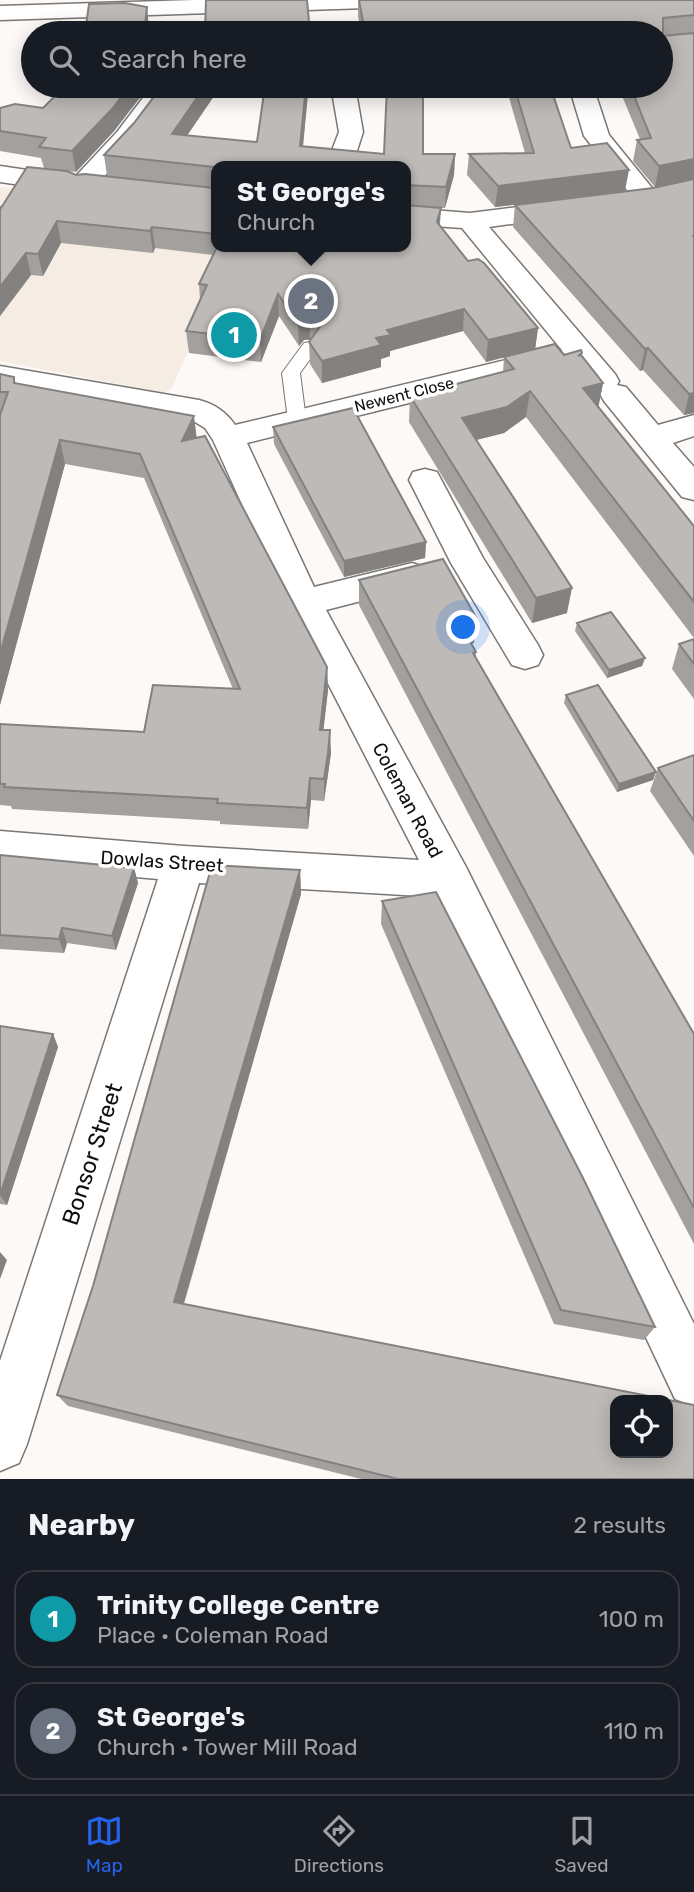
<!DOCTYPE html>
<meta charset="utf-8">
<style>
body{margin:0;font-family:Rubik,sans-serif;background:#20242c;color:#f1f3f6}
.controls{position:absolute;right:21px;bottom:21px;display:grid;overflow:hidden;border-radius:14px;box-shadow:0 4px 18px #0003}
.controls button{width:63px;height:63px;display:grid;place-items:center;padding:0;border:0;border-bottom:2px solid #363941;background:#171b24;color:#f1f3f6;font:35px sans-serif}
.you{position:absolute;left:464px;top:628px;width:24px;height:24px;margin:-18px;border:5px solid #fff;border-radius:50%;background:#1a73e8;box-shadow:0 0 0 10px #1a73e833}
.badge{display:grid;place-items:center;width:46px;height:46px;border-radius:50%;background:#2563eb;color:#fff;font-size:23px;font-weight:700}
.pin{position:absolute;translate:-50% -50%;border:4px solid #fff;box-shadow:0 2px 7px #0006}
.popup{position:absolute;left:211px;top:161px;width:200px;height:91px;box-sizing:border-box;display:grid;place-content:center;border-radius:14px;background:#171b24;filter:drop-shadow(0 2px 5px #0005);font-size:23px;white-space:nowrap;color:#9ea1a6}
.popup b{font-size:26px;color:#f1f3f6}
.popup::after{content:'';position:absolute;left:50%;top:100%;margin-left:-14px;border:14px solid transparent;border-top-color:#171b24}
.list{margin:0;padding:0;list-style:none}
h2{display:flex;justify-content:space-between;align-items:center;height:91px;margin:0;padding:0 28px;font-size:30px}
h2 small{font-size:23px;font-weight:400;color:#9ea1a6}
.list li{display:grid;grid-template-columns:46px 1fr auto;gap:21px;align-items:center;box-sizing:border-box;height:98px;margin:0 14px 14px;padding:0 14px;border:2px solid #363941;border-radius:21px}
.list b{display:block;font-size:26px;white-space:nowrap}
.list p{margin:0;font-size:23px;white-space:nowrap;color:#9ea1a6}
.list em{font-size:23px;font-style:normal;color:#9ea1a6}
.icon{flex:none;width:38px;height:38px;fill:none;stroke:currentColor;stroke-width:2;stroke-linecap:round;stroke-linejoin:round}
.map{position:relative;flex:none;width:694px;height:1479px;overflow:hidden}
.search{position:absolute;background:#171b24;box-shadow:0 4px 18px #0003;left:21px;right:21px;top:21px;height:77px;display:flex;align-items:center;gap:18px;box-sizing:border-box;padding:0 24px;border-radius:38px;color:#9ea1a6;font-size:26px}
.sheet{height:315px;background:#171b24}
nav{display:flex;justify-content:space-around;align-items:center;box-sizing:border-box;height:98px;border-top:2px solid #363941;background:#171b24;font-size:19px;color:#9ea1a6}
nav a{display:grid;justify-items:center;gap:4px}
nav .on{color:#2563eb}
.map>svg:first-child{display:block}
.built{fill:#f5ece3}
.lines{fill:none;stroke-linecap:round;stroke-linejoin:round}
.lane-casing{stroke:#7a7774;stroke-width:2}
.street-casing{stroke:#7a7774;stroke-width:3}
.lane{fill:#fff;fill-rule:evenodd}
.street{fill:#fff;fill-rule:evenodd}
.wall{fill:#a3a09d;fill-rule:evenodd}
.shaded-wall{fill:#848280}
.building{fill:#bdbab7;stroke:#848280;stroke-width:2;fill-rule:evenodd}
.labels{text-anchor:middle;stroke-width:7;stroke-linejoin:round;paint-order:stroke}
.far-street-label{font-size:16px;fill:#100f0e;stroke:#fff}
.street-label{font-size:19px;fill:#100f0e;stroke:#fff}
.near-street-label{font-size:23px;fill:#100f0e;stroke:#fff}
</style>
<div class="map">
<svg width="694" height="1479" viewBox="0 0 694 1479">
<rect width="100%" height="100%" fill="#fdf9f6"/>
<polygon class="built" points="0,187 216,208 216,247 236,247 171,389 164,393 0,361"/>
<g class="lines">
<g class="lane-casing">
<polygon id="lane" points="310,342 319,347 300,373 306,420 297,426 288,420 282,373 304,343"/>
</g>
<g class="street-casing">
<g id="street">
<polygon points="194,0 408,0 405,5 397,7 0,20 0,6"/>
<polygon points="152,86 176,86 135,142 90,192 81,194 0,182 0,166 75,177 117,132"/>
<polygon points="331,86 355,86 363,132 352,166 326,166 339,132"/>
<polygon points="569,86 593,86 609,135 661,199 657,205 648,207 639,205 584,136"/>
<polygon points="567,201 576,203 580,209 576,215 489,227 615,374 619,381 617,385 626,387 658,425 694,415 694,436 673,443 694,467 694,500 682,497 604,401 600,394 602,390 593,388 462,228 406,224 406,208 470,213"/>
<path d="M552 349 563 351 567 358 563 365 247 443 314 587 412 563 424 567 429 576 424 585 326 610 466 867 694 1324V1406L675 1399 438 897 199 883 27 1444 19 1463 0 1471V1361L158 879 0 865V831L184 846 419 860 286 602 213 440 205 428 190 419 0 386V366L199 400C215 404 226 412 235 425Z"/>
<polygon points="425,469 437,472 483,558 538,645 543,655 538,665 525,669 512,665 451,563 409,480 413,472"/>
</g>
</g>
<use href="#lane" class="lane"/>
<use href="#street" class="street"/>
</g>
<g class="wall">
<polygon points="358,0 694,0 694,413 684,415 643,370 640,371 513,227 515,205 653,188 685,181 655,187 633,161 637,140 640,139 620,91 598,91 594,86 661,86 661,33 361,33 358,16"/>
<path d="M162 86H314V93H308L303 146 384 154 387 90 372 91 371 86H569L568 92 552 93 571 148 625 191 495 207 467 175 469 154 525 153 508 94 423 90V154H455L454 175 445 208H441L440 225 468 261 538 328 535 349 564 355 581 356 603 383 598 407 694 526V638L526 417 504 433 476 440 567 613 532 623 409 422 410 396 503 372 504 357 486 362 463 331 390 351V356L381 359V367L322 383 310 364 309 342 311 340H304L299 346 279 316 261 362 189 353 186 331 200 299 199 284 213 255 155 248 153 253 61 243 43 276 31 275 0 316V207L76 175 107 176 104 155 134 123ZM264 94 257 142 187 135 214 96ZM216 166H405V247H216Z"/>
<polygon points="0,108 115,130 76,172 44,168 41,158 0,151"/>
<polygon points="0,374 14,377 16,384 197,438 327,667 328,690 323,730 331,753 328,775 324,801 311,800 308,829 220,824 220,821 12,809 11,806 0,805 0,724 144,732 233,689 144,478 65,464 0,705"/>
<polygon points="273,427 426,542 425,558 344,577 274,444"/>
<polygon points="359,580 474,643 471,644 476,652 476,658 694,1034 694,1244 359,605"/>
<polygon points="577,623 645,658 642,666 607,678 575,631"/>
<polygon points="694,639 694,699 672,669 679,644"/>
<polygon points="566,695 656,772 653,780 617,792 564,703"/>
<polygon points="694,755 694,856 650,791 658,768"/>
<polygon points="0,855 134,868 138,883 116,950 67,943 64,953 0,949"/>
<polygon points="300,870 301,894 184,1304 694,1479 361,1479 68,1406 57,1395"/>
<polygon points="382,901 655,1327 644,1340 554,1324 381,924"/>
<polygon points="0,1026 53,1034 58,1047 7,1205 0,1204"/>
</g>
<g class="shaded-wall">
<polygon points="147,7 149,28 148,33 144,33"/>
<polygon points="130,86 149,86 115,130 76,172 72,151"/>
<polygon points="205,86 213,86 214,96 174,155 172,134"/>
<polygon points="306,86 308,86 308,93 301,166 300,146"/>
<polygon points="455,154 454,175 445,208 446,187"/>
<polygon points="694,159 694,179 655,187 659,166"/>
<polygon points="629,170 625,191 495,207 498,186"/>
<polygon points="441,208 439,229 437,222"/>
<polygon points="57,221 61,243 43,276 38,254"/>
<polygon points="152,227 155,248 153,253 150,231"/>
<polygon points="26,253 31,275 0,316 0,287"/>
<polygon points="278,294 279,316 261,362 260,340"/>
<polygon points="464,309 463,331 390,351 390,356 381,359 381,367 322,383 322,361 376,338 387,330"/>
<polygon points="309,318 310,339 304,340 299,346 298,324 303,319"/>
<polygon points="538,328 535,350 486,362 488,340"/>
<polygon points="648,348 643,370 640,371 645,349"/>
<polygon points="603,383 598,409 583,388"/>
<polygon points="530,391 526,417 504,433 460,444 462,418"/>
<polygon points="694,393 694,413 684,415 689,394"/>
<polygon points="194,416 197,440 182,441"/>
<polygon points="60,440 65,464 0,705 0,654"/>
<polygon points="426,542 425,558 344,577 344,561"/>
<polygon points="572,588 567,613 532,623 536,598"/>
<polygon points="477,619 474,643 457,648 460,624"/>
<polygon points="645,658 642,666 607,678 609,670"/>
<polygon points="327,667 328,690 321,752 320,730"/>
<polygon points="330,730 331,753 324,801 324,779"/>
<polygon points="656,772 653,780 617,792 619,784"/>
<polygon points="310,778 311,800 308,829 307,808"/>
<polygon points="134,868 138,883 116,950 112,936"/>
<polygon points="300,870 301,894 180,1316 174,1302"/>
<polygon points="62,928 67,943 64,953 59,939"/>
<polygon points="53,1034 58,1047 7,1205 0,1195"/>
<polygon points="0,1252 7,1260 0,1279"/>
</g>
<g class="building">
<polygon points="206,0 307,0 310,33 205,33"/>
<polygon points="359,0 694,0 694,15 663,18 663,36 694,33 694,159 659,166 637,140 651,138 630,86 661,86 661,33 365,33"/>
<polygon points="125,3 147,7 144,33 85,33 89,4"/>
<polygon points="65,86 130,86 112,109 72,151 39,147 46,138 0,131 0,108 15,104 43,108"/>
<polygon points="162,86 205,86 172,134 257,142 265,86 306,86 300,146 384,154 387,86 423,86 423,154 455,154 446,187 405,185 405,166 216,166 216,169 214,167 104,155 134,123"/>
<polygon points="514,86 550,86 571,148 607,143 629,170 498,186 469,154 534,153"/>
<polygon points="27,167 67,171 76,175 85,174 214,188 216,186 216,234 152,227 150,231 57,221 38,254 26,253 0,287 0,207 1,208"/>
<polygon points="694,179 694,235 693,236 694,237 694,393 689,394 648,348 645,349 515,205 653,188"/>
<polygon points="405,205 441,208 437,222 468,261 478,259 484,263 538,328 488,340 464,309 387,330 391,335 376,338 381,345 322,361 309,342 321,325 309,318 303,319 298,324 278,294 260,340 186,331 207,285 199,284 217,247 405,247"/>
<polygon points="555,344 564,355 581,350 582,353 578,356 581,355 603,383 583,388 694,526 694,602 530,391 507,407 462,418 572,588 536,598 410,396 514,369 504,357"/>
<polygon points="0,374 14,377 14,383 194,416 182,441 205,436 327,667 320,730 330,730 328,753 324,779 310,778 307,808 217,803 218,799 4,787 5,784 0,784 0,724 144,732 153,685 240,689 140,454 60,440 0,654 0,415 8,392 0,392"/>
<polygon points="353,408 426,542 344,561 273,427"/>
<polygon points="443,559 477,619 460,624 476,652 473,653 694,1034 694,1208 359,580"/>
<polygon points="611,612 645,658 609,670 577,623"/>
<polygon points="694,639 694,664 679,644"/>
<polygon points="598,685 656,772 619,784 566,695"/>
<polygon points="694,755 694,821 658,768"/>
<polygon points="0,855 134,868 112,936 62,928 59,939 0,935"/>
<path d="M212 865 300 870 174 1302 694 1405V1479H398L57 1395 93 1286ZM615 1400H668V1453H615Z"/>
<polygon points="436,892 583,1178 655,1327 561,1310 382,901"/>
<polygon points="0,1026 53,1034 0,1195"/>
</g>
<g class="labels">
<g class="far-street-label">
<text transform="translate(404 394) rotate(-14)" y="6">Newent Close</text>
</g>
<g class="street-label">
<text transform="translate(408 800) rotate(62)" y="7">Coleman Road</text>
<text transform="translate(162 861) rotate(4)" y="7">Dowlas Street</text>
</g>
<g class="near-street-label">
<text transform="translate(92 1154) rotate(-72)" y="8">Bonsor Street</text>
</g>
</g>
</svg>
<div class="controls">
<button><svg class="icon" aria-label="locate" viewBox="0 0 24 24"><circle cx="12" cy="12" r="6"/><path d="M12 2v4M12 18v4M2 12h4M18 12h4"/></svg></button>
</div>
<div class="you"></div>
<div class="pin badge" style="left:234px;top:335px;background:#0f9aa8">1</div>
<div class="pin badge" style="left:311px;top:301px;background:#6b7280">2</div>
<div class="popup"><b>St George's</b>Church</div>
<div class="search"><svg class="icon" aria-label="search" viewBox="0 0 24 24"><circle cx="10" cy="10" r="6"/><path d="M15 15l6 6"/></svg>Search here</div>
</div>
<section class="sheet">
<h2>Nearby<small>2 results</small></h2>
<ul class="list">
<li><span class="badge" style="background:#0f9aa8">1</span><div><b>Trinity College Centre</b><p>Place · Coleman Road</p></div><em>100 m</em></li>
<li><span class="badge" style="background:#6b7280">2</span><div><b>St George's</b><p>Church · Tower Mill Road</p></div><em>110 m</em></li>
</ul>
</section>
<nav>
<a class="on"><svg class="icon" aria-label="map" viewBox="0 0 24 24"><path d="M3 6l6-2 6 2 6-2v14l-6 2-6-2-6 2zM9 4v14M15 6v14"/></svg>Map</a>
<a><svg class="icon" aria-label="directions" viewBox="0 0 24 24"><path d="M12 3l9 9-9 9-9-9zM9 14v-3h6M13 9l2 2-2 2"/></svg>Directions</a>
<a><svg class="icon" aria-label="saved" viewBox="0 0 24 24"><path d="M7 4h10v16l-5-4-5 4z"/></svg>Saved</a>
</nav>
